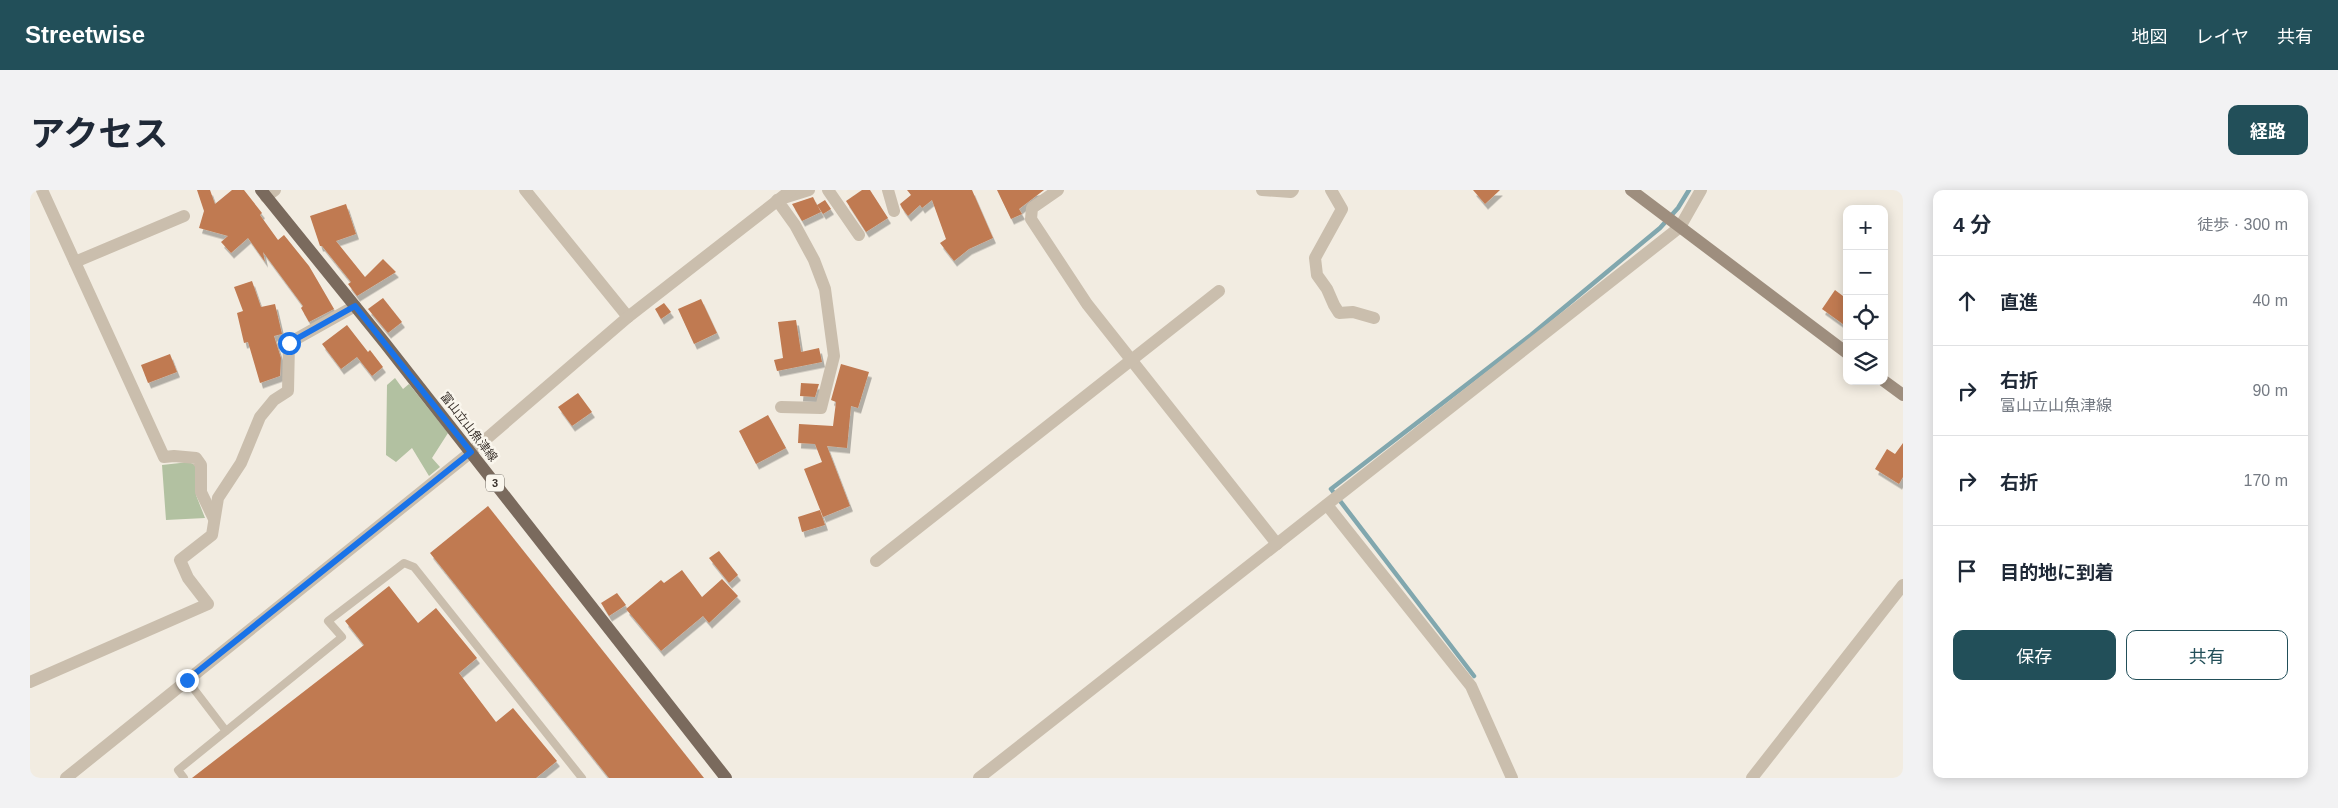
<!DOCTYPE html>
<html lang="ja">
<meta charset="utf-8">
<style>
body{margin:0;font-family:Arial,"Noto Sans JP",sans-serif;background:#f2f2f3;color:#1f2937}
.controls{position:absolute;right:15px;top:15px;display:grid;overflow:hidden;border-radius:10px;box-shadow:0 2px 12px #0003}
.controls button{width:45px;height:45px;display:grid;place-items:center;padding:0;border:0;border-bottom:1px solid #e0e1e3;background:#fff;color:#1f2937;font:25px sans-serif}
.stop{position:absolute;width:15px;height:15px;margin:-11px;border:4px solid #1a73e8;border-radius:50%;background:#fff}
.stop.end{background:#1a73e8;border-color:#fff;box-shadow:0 1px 5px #0008}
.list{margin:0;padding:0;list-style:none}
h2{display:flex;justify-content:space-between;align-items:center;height:65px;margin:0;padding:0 20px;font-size:21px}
h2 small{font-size:16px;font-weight:400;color:#747a83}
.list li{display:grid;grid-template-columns:32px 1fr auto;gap:15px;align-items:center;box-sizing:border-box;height:90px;padding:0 20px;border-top:1px solid #e0e1e3}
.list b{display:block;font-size:19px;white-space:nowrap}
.list p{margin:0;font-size:16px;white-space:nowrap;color:#747a83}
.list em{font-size:16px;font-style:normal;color:#747a83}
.actions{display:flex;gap:10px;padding:15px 20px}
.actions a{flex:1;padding:11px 0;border:1px solid #224f59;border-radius:10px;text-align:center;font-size:18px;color:#224f59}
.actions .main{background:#224f59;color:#fff}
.icon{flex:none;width:28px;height:28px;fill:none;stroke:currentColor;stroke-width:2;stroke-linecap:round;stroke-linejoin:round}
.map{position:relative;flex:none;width:1873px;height:588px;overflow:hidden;border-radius:10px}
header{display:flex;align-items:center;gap:30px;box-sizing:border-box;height:70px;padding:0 25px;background:#224f59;color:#fff}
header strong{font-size:24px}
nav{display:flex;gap:28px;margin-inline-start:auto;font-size:18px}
.intro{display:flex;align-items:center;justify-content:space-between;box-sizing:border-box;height:120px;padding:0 30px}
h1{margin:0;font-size:35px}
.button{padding:12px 22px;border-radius:10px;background:#224f59;color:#fff;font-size:18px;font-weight:700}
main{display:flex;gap:30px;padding:0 30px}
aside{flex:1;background:#fff;border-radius:10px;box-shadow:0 2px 12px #0003}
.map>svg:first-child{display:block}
.green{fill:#b2c1a1}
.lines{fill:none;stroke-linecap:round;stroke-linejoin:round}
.stream{stroke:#81a7ae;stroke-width:4.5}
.building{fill:#c07a51;filter:url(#shadow)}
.lane{stroke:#cabead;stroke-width:8}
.street{stroke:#cabead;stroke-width:12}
.secondary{stroke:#9e8e7e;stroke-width:12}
.primary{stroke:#7a6a5d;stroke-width:12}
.route{stroke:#1a73e8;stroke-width:6}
.labels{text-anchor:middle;stroke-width:5;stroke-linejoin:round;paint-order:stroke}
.shield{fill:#faf6ed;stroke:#736c65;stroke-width:1}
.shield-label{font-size:11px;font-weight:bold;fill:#39312b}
.street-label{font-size:12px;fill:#39312b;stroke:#faf6ed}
</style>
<header>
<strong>Streetwise</strong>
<nav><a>地図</a><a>レイヤ</a><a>共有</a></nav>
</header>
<div class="intro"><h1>アクセス</h1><a class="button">経路</a></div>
<main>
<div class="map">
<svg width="1873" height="588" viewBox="0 0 1873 588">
<defs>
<filter id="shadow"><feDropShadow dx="3" dy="5.5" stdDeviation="0" flood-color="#0004"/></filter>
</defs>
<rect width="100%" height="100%" fill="#f2ece1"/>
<g class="green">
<polygon points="365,188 373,199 379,194 418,243 402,268 410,277 399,286 382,258 366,272 356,265 357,195"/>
<polygon points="159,272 165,275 166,305 175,328 136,330 132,275"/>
</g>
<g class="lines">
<polyline class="stream" points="1444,486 1301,299 1501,145 1630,38 1648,18 1659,0"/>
</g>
<g class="building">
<polygon points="167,0 180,0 185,14 202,0 214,0 232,23 230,25 248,50 254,45 279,76 304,119 279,132 271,118 273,116 233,62 235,72 218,48 201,63 191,52 198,46 169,38 174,21"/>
<polygon points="832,0 840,0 858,28 836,42 816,11"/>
<polygon points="877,0 942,0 963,48 939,59 924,71 910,53 916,49 902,10 892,18 890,15 878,26 872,18 870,14 881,5"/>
<polygon points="967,0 1014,0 989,19 992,24 981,29"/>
<polygon points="1443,0 1470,0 1455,14"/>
<polygon points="783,7 787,15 795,10 801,19 793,24 787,15 791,22 772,31 762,14"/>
<polygon points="316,14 326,44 306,51 335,87 353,69 366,82 327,106 318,94 321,92 292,56 290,56 280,26"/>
<polygon points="222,91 231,117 245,114 252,144 244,146 251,168 250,186 230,193 218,152 214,153 207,123 213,121 204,97"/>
<polygon points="1805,100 1817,109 1817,137 1792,119"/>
<polygon points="353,108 372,132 358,143 338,119"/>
<polygon points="671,109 687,143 664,154 648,119"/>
<polygon points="634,113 641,122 631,129 625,119"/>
<polygon points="766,130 771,162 789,158 792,172 747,181 744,170 753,168 748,132"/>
<polygon points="317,135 338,162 340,160 353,177 342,186 327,167 311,179 292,154"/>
<polygon points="140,164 147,182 118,193 111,175"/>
<polygon points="811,174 839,182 828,218 821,216 817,258 797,256 820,316 793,327 774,279 792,272 785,254 768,253 769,234 803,236 806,212 801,210"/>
<polygon points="771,193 789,194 785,207 770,206"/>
<polygon points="548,203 562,222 542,236 528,217"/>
<polygon points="738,225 756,258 726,274 709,241"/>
<polygon points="1873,253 1873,287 1869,294 1845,279 1857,259 1865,264"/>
<polygon points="458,316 674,588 579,588 400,363"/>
<polygon points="790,320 795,335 772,342 768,327"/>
<polygon points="689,361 708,385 699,393 679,368"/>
<polygon points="652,380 672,407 692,389 708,406 679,433 673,426 631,461 596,419 631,390 634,393"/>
<polygon points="359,396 388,433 406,418 447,468 429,483 466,532 483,518 527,571 506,588 162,588 334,455 315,431"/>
<polygon points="587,403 596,415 579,426 571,413"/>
</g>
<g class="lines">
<g class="lane">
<polyline points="157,490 196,541"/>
<polyline points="154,588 148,580 312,447 298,431 374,373 384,377 552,588"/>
</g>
<g class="street">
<polyline points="12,0 134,267 144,266 166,268 171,275 171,302 184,329"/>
<polyline points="495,0 598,127"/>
<polyline points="798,0 829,45"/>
<polyline points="858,0 864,21"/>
<polyline points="1028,0 1002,18 1001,29 1057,114 1247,354"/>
<polyline points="1232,0 1261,2 1263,0"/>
<polyline points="1301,0 1312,19 1285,68 1287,85 1297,99 1304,115 1309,123 1323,122 1344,128"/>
<polyline points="236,7 245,0"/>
<polyline points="45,72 154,26"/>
<polyline points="751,217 791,218 804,166 795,99 784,70 765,35 747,10 779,0"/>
<polyline points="1297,315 1441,496 1482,588"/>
<polyline points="846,371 1189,101"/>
<polyline points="0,492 178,414 158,388 150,370 182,345 188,308 211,273 230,227 244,210 258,201 259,153 325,116"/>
<polyline points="36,588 441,262 598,127 761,0"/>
<polyline points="949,588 1650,37 1671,0"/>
<polyline points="1722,588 1873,395"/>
</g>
<g class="secondary">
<polyline points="1601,0 1817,163"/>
<polyline points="1854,191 1873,205"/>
</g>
<polyline class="primary" points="231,0 354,152 696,588"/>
</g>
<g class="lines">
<polyline class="route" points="157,490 441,262 325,116 259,153"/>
</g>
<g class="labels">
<rect class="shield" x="456" y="284.5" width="18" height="17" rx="4"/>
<g class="shield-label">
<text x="465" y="297">3</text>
</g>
<g class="street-label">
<text transform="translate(439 237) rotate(52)" y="4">富山立山魚津線</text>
</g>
</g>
</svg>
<div class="controls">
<button>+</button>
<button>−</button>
<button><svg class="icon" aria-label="locate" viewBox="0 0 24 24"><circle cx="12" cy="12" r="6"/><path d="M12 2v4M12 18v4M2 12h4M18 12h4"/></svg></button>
<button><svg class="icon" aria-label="layers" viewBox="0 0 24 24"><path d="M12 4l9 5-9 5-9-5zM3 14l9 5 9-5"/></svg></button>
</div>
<div class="stop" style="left:259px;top:153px"></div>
<div class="stop end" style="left:157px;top:490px"></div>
</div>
<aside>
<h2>4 分<small>徒歩 · 300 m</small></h2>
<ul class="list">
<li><svg class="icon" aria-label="ahead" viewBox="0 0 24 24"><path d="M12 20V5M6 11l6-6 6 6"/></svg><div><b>直進</b></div><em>40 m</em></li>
<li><svg class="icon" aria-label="right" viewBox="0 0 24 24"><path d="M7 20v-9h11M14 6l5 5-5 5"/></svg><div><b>右折</b><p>富山立山魚津線</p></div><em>90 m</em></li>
<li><svg class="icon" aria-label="right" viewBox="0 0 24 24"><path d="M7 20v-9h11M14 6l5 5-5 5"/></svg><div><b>右折</b></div><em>170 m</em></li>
<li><svg class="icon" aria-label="arrive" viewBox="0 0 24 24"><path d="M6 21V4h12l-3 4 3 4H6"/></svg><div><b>目的地に到着</b></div></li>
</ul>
<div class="actions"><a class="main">保存</a><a>共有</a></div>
</aside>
</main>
